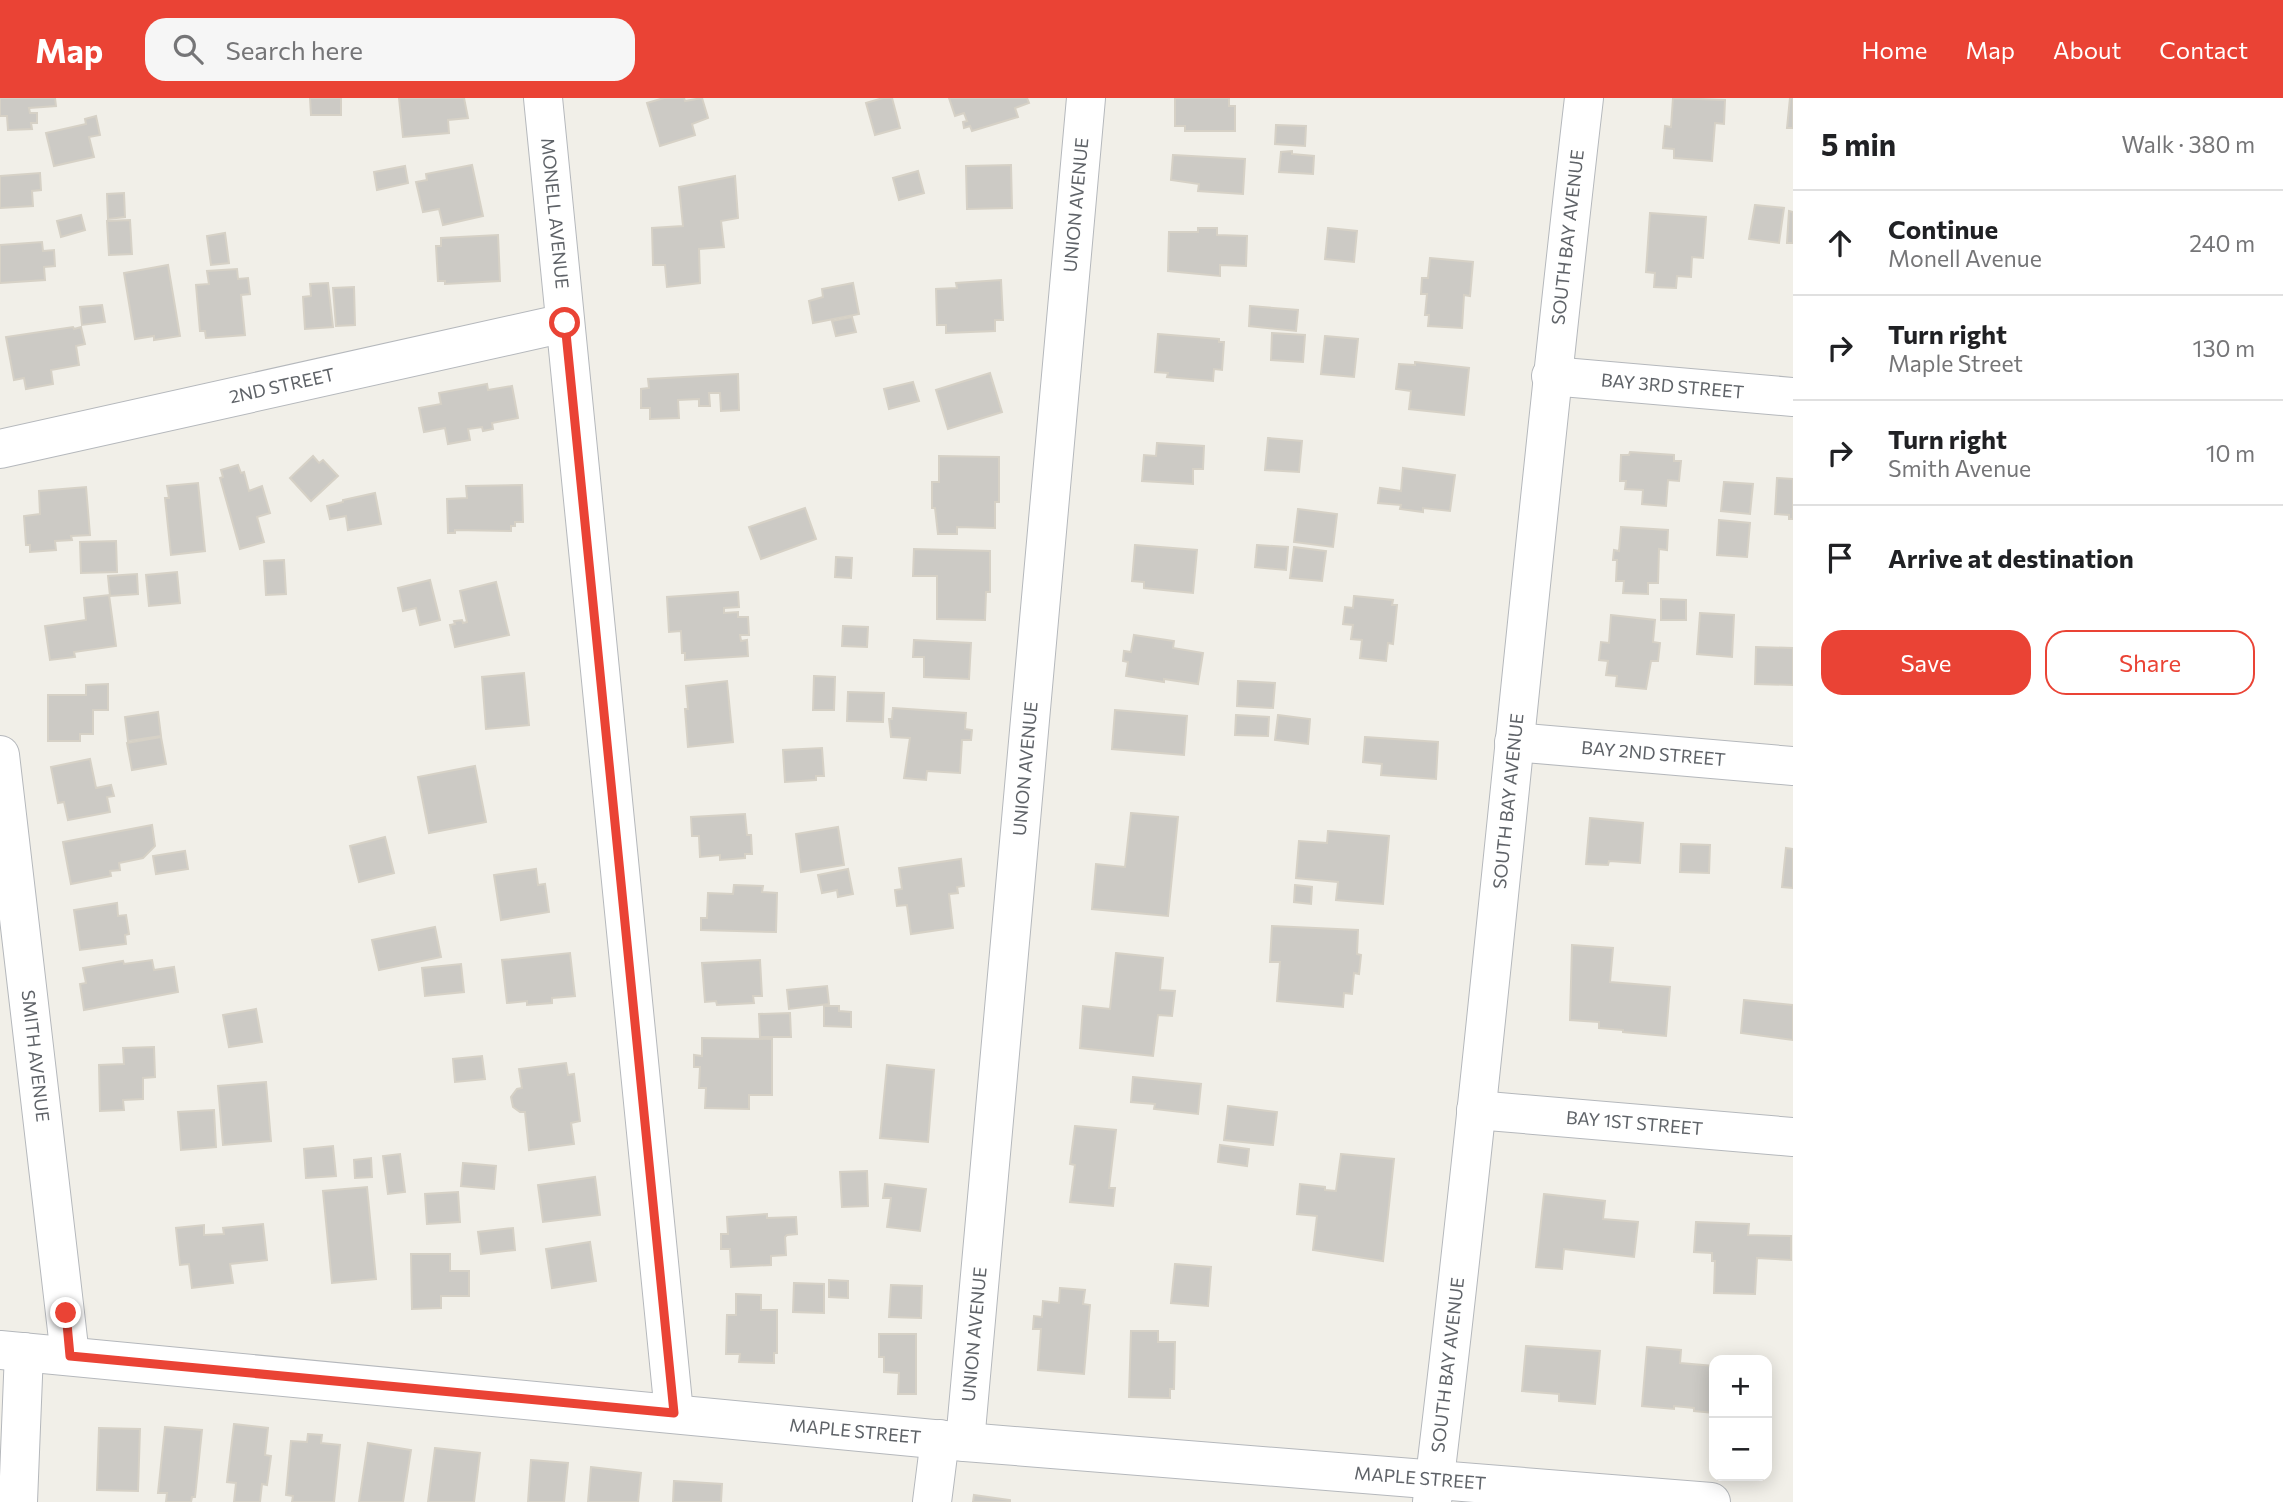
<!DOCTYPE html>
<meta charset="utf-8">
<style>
body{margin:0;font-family:Commissioner,sans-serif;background:#f6f6f6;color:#202124}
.controls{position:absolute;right:21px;bottom:21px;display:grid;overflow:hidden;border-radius:14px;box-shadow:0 4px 18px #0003}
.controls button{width:63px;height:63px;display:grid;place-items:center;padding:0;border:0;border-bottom:2px solid #e0e0e0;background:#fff;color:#202124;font:35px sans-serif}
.stop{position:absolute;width:21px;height:21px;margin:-16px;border:5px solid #ea4335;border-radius:50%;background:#fff}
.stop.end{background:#ea4335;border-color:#fff;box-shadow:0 2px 7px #0008}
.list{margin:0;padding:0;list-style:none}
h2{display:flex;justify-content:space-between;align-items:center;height:91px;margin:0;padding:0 28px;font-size:30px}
h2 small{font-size:23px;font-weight:400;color:#757577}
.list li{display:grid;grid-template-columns:46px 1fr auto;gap:21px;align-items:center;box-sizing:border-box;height:105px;padding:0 28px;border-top:2px solid #e0e0e0}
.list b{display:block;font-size:26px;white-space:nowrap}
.list p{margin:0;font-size:23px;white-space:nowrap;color:#757577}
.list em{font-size:23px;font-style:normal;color:#757577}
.actions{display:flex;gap:14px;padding:21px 28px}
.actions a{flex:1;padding:16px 0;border:2px solid #ea4335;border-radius:21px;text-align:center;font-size:24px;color:#ea4335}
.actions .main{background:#ea4335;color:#fff}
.icon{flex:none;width:38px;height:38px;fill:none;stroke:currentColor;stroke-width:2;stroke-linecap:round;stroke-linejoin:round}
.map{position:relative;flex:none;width:1793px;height:1404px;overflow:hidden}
header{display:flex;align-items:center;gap:42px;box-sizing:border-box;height:98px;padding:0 35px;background:#ea4335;color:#fff}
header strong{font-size:33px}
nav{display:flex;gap:38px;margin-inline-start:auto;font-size:24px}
.search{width:490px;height:63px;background:#f6f6f6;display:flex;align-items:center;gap:18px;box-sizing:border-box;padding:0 24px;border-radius:21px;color:#757577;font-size:26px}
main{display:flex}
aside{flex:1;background:#fff}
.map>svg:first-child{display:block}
.building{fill:#cccac5;stroke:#d6d1c6;stroke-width:2}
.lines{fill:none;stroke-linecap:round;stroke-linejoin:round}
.minor-casing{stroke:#b5b8bc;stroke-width:40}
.minor{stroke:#fff;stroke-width:38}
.route{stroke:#ea4335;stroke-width:9}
.labels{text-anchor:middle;stroke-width:6;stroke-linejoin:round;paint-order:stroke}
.street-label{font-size:18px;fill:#5f6368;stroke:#fff}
</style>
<header>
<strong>Map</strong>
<div class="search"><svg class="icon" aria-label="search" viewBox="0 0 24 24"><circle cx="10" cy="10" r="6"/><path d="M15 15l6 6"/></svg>Search here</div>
<nav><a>Home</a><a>Map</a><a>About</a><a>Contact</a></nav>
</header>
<main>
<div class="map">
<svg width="1793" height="1404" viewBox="0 0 1793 1404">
<rect width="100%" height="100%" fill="#f1efe8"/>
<g class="building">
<polygon points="0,0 55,0 56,8 29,10 30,15 37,15 37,25 31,25 32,31 8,32 7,18 0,18"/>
<polygon points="310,0 341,0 341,17 311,17"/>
<polygon points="399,0 464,0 468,20 448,22 449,35 403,39"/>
<polygon points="664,0 684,0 685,3 702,0 708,20 692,26 695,37 660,48 647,5"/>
<polygon points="883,0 892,0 900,30 875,37 866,5"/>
<polygon points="949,0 1027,0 1029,5 1015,10 1018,19 972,33 970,28 964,30 963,24 967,23 964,15 955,18"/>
<polygon points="1175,0 1229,0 1229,8 1235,8 1235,33 1185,33 1185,28 1175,28"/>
<polygon points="1673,0 1725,2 1724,26 1715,25 1712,63 1674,60 1674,51 1663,50 1665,28 1671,29"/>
<polygon points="1790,0 1793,0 1793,30 1787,30"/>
<polygon points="96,18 100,37 89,39 94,59 54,68 46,35 86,26 85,21"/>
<polygon points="1276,27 1306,28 1305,48 1275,46"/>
<polygon points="1292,53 1292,56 1314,58 1313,76 1279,74 1281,54"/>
<polygon points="1173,57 1245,61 1243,96 1198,93 1199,86 1171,82"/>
<polygon points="472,67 483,118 443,127 439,111 423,114 416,84 427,82 426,76"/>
<polygon points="1011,67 1012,110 967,111 966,68"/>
<polygon points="405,68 408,85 377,92 374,74"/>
<polygon points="918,73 924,95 899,102 893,80"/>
<polygon points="40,75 41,92 32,93 33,108 0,110 0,78"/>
<polygon points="735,78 738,120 721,123 724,149 699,151 700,185 667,189 665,167 653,167 652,130 683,128 679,89"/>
<polygon points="124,95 125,119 108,121 107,96"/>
<polygon points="1755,107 1784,110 1779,145 1749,141"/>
<polygon points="1789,113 1793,114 1793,145 1787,145"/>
<polygon points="1650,115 1706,119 1703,160 1692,159 1691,179 1677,178 1676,190 1654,189 1655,175 1646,174"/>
<polygon points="81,117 85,132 61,139 57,123"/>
<polygon points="130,122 132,156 109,157 107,123"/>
<polygon points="1198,130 1217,130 1217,137 1247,138 1246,168 1220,167 1220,178 1168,173 1169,134 1198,134"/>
<polygon points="1328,130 1357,133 1354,164 1325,161"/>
<polygon points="225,135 229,165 211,167 207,138"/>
<polygon points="498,137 500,183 445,186 445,183 438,183 436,148 441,148 441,140"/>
<polygon points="42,144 43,153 54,152 55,168 44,169 45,182 0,185 0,147"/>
<polygon points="1430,160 1473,164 1470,198 1464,197 1462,230 1428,228 1429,217 1425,217 1427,196 1421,196 1422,180 1428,180"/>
<polygon points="168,167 180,238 154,242 154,238 135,241 124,175"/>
<polygon points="237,171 238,181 248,180 250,196 241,197 245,237 206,240 205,233 200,233 196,187 209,186 207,173"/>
<polygon points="1001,182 1003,222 995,222 995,233 946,235 946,227 937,227 936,191 957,190 956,185"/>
<polygon points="328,185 333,229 305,231 303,199 311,198 310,186"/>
<polygon points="853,185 859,216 813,225 809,203 823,199 822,191"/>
<polygon points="354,189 355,227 336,228 333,190"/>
<polygon points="102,207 105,224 82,227 80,209"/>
<polygon points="1250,208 1298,212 1296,233 1249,228"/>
<polygon points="852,219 856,234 836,238 832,223"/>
<polygon points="73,229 74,231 81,229 85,246 76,248 79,267 51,272 53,286 26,291 24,280 14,282 6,239"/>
<polygon points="1272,235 1305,237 1303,264 1271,262"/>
<polygon points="1158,236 1219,241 1219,244 1224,244 1222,272 1214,271 1213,283 1167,279 1168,275 1155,274"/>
<polygon points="1325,238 1358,241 1354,279 1321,276"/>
<polygon points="1415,264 1469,270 1464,317 1409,311 1411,293 1396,291 1399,266 1415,267"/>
<polygon points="990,275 1002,314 948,331 936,292"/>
<polygon points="738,276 739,312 721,313 720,295 709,295 710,308 699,308 699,301 678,302 679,320 650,321 650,310 641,310 641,291 649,290 648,281"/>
<polygon points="913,284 919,303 889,311 884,291"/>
<polygon points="487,286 488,292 512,288 518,320 492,325 493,331 483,333 482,329 468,331 470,342 448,346 445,330 424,334 419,310 441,306 439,295"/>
<polygon points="1268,340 1302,343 1299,374 1265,372"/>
<polygon points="1157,345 1204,348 1203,371 1193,371 1193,386 1142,383 1144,357 1156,358"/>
<polygon points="1630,354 1674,357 1674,363 1681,363 1679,383 1668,382 1666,408 1642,406 1643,392 1625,391 1626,383 1620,383 1621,357 1629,357"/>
<polygon points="313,358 319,365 323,362 338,378 311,403 290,380"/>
<polygon points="939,358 999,359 999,404 995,404 995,430 957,429 957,436 938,436 935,410 932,410 932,384 939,384"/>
<polygon points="238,367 241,375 244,374 249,393 262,388 270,415 257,419 264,444 240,451 220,380 223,379 221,372"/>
<polygon points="1403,370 1455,377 1450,413 1423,410 1423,414 1400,411 1401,407 1378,405 1380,390 1401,393"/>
<polygon points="1777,380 1793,381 1793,421 1789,421 1789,417 1775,416"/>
<polygon points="1724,384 1753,386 1750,416 1721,413"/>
<polygon points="198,385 205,453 171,457 165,400 169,400 167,388"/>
<polygon points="522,387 523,424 515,424 515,428 511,428 511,433 455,432 455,435 448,435 447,401 467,400 466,388"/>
<polygon points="86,389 90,437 71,438 72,442 55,443 56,452 30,454 30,447 26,447 24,418 40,416 39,393"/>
<polygon points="375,395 381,426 348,432 346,418 330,421 327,408 343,404 343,402"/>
<polygon points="805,410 816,441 761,461 749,429"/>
<polygon points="1298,411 1337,416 1333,449 1294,444"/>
<polygon points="1719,422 1750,425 1747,459 1717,457"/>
<polygon points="1621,429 1668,432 1667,452 1659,451 1658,485 1648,485 1648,496 1623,495 1624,483 1616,483 1617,462 1613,462 1614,452 1619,453"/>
<polygon points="116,443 117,474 81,475 80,444"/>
<polygon points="1135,447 1197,452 1193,495 1144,490 1144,484 1132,483"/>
<polygon points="1257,447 1288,449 1286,472 1255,469"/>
<polygon points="1294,449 1326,453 1322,483 1290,480"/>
<polygon points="914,451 990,453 990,494 986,494 985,522 937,521 937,478 913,478"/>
<polygon points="836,459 852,460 851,480 835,479"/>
<polygon points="284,462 286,496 266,497 264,463"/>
<polygon points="177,474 180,505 149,508 146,477"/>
<polygon points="137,476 138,496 110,498 108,478"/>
<polygon points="430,482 440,522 420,527 416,510 403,513 398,490"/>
<polygon points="496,484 509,537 455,549 450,527 455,526 454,523 462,522 463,525 467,524 460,493"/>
<polygon points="738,494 739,509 724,510 724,515 738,514 738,519 748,519 749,537 740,537 741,543 747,542 748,558 685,562 685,555 682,555 681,533 669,534 667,499"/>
<polygon points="109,497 116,548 74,554 75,559 50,562 45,528 86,522 84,500"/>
<polygon points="1354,498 1393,502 1392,507 1397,507 1393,546 1388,545 1386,563 1360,560 1362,542 1351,541 1353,527 1343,526 1345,509 1353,510"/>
<polygon points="1661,501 1686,502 1686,522 1661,522"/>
<polygon points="1700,515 1734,517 1732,559 1697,556"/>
<polygon points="1611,517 1655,522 1653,544 1660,545 1658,563 1651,563 1646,591 1616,588 1617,578 1606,577 1608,563 1599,562 1601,544 1609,545"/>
<polygon points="843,528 868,529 867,549 842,548"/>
<polygon points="1134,537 1174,543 1173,550 1203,555 1198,586 1164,581 1164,584 1126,578 1128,564 1123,563 1124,553 1131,554"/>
<polygon points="914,542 971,545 969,581 924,579 924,559 913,559"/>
<polygon points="1756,549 1793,550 1793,587 1755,586"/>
<polygon points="524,575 529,627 486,631 482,579"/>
<polygon points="814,578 835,579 834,612 813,612"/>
<polygon points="727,583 733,644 688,649 685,611 688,611 686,588"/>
<polygon points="1238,583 1275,585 1273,610 1237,608"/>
<polygon points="108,586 108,612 93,612 93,636 80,636 80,643 48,643 48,597 86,597 86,587"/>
<polygon points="848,594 884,595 883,624 847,623"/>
<polygon points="893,610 966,615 965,631 972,632 971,642 962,642 960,675 927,673 926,682 904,680 910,640 891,639 889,621 892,621"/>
<polygon points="1115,612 1187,618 1184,657 1112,651"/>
<polygon points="158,614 161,638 128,643 125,619"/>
<polygon points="1236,617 1269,619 1268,638 1235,637"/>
<polygon points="1278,617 1310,621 1308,646 1275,642"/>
<polygon points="161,639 166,666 132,672 127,645"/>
<polygon points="1365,639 1438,644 1436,681 1381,677 1382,666 1363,664"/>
<polygon points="822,650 824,678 816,678 816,682 785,684 783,652"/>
<polygon points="90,661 96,690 111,687 114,698 107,699 110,714 68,722 64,704 58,705 51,669"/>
<polygon points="475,668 486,724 429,735 418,679"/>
<polygon points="1131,715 1178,719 1168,818 1092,811 1096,766 1125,769"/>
<polygon points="745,716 747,737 751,737 752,756 745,756 745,760 720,762 720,757 700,759 699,738 692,738 691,719"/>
<polygon points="1590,720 1643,725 1640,765 1609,763 1608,767 1586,766"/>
<polygon points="152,727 155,748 143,760 119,765 120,772 110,773 111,778 71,786 63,744"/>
<polygon points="838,729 844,767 801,774 796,736"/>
<polygon points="1328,733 1389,738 1383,806 1336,802 1338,784 1296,780 1299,743 1327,745"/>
<polygon points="385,739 394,775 359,784 350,748"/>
<polygon points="1681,746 1710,747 1709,775 1680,774"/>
<polygon points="1786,750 1793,751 1793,790 1782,789"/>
<polygon points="185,753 188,771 156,776 153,758"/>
<polygon points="961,761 964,788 957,789 958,795 949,796 953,830 911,836 907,807 897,808 895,792 902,791 899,770"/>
<polygon points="536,771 538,787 545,786 549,814 501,822 494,777"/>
<polygon points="848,771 853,796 838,799 837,792 822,795 818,777"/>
<polygon points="734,787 763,788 762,794 777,795 776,834 701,832 701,820 707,820 708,795 733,796"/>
<polygon points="1295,787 1312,789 1311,806 1294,804"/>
<polygon points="117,805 118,818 126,817 129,836 125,837 126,846 80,852 74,812"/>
<polygon points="1272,828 1358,832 1357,856 1361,857 1359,876 1354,875 1352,896 1344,895 1343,909 1277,903 1280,864 1270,864"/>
<polygon points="435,829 441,859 379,872 372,842"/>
<polygon points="1572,847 1613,850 1610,884 1670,889 1666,938 1623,934 1623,932 1599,930 1599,924 1570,922"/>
<polygon points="570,855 575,898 552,900 552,905 527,907 527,903 507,905 502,862"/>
<polygon points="1116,855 1163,860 1160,892 1175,893 1172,918 1158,917 1153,958 1080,950 1083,908 1110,911"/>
<polygon points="152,862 154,872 174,869 178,894 84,912 80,886 86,885 83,870 123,863 124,866"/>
<polygon points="760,862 762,898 753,898 754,905 717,907 716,903 705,904 702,865"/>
<polygon points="461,866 464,894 425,898 422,870"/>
<polygon points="827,888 829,906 789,911 787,892"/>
<polygon points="1744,902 1793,907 1793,942 1741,935"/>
<polygon points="824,908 839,908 839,913 851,914 851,929 824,928"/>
<polygon points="256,911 262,944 229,949 223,917"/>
<polygon points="790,915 791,939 760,939 759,916"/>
<polygon points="702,940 772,941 772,997 749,997 749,1011 705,1010 706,990 699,990 700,969 694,969 694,957 702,958"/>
<polygon points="154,949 155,979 143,980 143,1001 123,1002 124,1012 100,1013 99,967 124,966 123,950"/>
<polygon points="482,958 485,981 455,984 453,961"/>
<polygon points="566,965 568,977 574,976 580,1023 571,1025 574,1046 529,1052 525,1014 520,1014 513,1009 511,999 517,991 522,990 519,971"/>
<polygon points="887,967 934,972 928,1044 880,1040"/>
<polygon points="1133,979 1201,986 1198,1016 1154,1011 1155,1006 1131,1004"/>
<polygon points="266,984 271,1043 223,1047 218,988"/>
<polygon points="1228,1008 1277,1014 1273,1047 1224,1042"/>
<polygon points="214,1012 216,1049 181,1052 178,1014"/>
<polygon points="1075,1028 1116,1032 1109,1090 1115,1090 1113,1108 1070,1104 1075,1067 1070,1066"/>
<polygon points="1220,1047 1249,1051 1247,1068 1218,1064"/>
<polygon points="333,1048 336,1078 306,1080 304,1051"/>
<polygon points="400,1056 405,1094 388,1096 383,1058"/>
<polygon points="1341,1056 1394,1061 1383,1163 1313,1152 1317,1118 1297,1116 1300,1086 1325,1089 1325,1092 1336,1093"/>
<polygon points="371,1060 372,1079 355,1080 354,1062"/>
<polygon points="463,1065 496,1068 494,1091 461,1088"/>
<polygon points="867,1073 868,1108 842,1109 840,1074"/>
<polygon points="595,1079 600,1117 543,1124 538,1087"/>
<polygon points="885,1086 926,1091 920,1133 887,1129 891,1100 883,1100"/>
<polygon points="367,1089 376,1181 332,1185 323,1093"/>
<polygon points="458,1094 460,1124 427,1126 425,1096"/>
<polygon points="1544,1096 1605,1103 1603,1121 1638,1124 1634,1159 1564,1151 1562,1171 1536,1169"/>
<polygon points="767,1116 767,1120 796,1119 797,1136 787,1137 785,1139 786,1157 771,1158 771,1167 731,1169 730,1151 721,1151 721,1136 728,1136 727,1119"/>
<polygon points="1696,1124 1749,1126 1748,1137 1791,1138 1791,1162 1757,1160 1755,1196 1714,1195 1715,1163 1712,1163 1712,1155 1694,1154"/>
<polygon points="263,1126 267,1162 230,1166 233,1185 192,1190 189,1166 180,1167 176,1130 204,1127 204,1137 224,1136 223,1130"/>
<polygon points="513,1130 515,1152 481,1156 478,1134"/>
<polygon points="590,1144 596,1183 552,1190 546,1151"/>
<polygon points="411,1156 450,1156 450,1173 469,1173 469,1198 441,1198 441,1210 412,1211"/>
<polygon points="1175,1166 1211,1169 1208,1208 1171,1205"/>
<polygon points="829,1182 848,1183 848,1200 829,1199"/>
<polygon points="794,1185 824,1186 824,1215 793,1214"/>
<polygon points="891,1187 922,1188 921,1220 889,1219"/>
<polygon points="1060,1190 1085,1192 1083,1206 1090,1207 1084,1276 1038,1272 1041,1231 1033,1231 1034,1218 1042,1219 1043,1203 1059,1205"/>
<polygon points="736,1196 761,1197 761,1212 777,1212 777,1255 774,1255 774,1265 739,1264 740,1256 726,1256 727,1217 736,1217"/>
<polygon points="1131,1233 1158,1233 1158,1244 1175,1244 1174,1291 1170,1291 1170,1300 1129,1299"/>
<polygon points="879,1236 916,1236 916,1296 898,1296 899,1275 884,1274 884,1259 879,1259"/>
<polygon points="1526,1248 1600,1253 1595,1306 1559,1303 1559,1296 1522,1293"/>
<polygon points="1647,1249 1681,1252 1680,1265 1714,1268 1714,1315 1694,1313 1694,1310 1674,1308 1674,1311 1642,1308"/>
<polygon points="234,1326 268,1330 265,1357 271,1358 267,1387 262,1386 260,1404 234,1404 236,1385 227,1384"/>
<polygon points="165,1329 202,1332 195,1399 192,1399 191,1404 166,1404 167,1395 158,1395"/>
<polygon points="99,1330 140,1331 138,1393 97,1392"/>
<polygon points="308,1336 322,1337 321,1345 340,1347 334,1404 292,1404 293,1398 286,1397 291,1343 307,1344"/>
<polygon points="368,1345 411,1352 403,1404 359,1404"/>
<polygon points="435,1350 480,1355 474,1404 428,1404"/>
<polygon points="531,1362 568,1365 564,1404 528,1404"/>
<polygon points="591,1369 641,1375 638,1404 588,1404"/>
<polygon points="674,1383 722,1386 721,1404 673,1404"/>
<polygon points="974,1397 1010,1402 1010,1404 973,1404"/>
</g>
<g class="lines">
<g class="minor-casing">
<g id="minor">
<path id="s1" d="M543 0 674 1315"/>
<path id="s2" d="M1551 278 1793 299"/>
<path id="s3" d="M0 351 565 225"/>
<path id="s4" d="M1514 644 1793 668"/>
<path id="s5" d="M0 657 70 1258"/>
<path id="s6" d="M1476 1012 1793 1039"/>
<path id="s7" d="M0 1252 965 1344 1711 1404"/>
<path id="s8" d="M965 1344 1086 0"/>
<polyline points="18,1404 24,1254"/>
<polyline points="932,1404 940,1341"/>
<path id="s9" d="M1432 1404C1489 937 1529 468 1584 0"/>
</g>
</g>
<use href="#minor" class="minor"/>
</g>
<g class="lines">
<polyline class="route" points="66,1215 70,1258 674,1315 565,225"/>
</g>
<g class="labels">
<g class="street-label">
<text dy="6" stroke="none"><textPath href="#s8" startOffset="1242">UNION AVENUE</textPath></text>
<text dy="6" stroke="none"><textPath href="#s1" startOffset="116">MONELL AVENUE</textPath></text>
<text dy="6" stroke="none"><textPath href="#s9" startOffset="1272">SOUTH BAY AVENUE</textPath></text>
<text dy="6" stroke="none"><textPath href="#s3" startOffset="289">2ND STREET</textPath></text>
<text dy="6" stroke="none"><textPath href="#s2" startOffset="122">BAY 3RD STREET</textPath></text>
<text dy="6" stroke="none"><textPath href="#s4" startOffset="140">BAY 2ND STREET</textPath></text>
<text dy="6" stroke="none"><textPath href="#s8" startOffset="676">UNION AVENUE</textPath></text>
<text dy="6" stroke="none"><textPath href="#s9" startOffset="705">SOUTH BAY AVENUE</textPath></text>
<text dy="6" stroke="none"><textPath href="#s5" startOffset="303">SMITH AVENUE</textPath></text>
<text dy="6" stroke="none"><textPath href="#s6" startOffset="159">BAY 1ST STREET</textPath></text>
<text dy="6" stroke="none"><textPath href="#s8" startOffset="108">UNION AVENUE</textPath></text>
<text dy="6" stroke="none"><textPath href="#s9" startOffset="138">SOUTH BAY AVENUE</textPath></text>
<text dy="6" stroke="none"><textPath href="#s7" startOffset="859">MAPLE STREET</textPath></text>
<text dy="6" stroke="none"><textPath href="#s7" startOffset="1426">MAPLE STREET</textPath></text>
</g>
</g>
</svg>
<div class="controls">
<button>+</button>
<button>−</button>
</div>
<div class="stop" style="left:565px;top:225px"></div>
<div class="stop end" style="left:66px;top:1215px"></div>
</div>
<aside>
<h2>5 min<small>Walk · 380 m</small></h2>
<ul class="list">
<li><svg class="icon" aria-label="ahead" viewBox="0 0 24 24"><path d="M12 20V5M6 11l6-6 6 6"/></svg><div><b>Continue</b><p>Monell Avenue</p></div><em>240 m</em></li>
<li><svg class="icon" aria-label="right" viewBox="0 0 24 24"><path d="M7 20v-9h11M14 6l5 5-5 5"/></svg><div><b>Turn right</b><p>Maple Street</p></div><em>130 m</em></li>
<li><svg class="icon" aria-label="right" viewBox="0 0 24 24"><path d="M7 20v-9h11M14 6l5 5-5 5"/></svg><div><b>Turn right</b><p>Smith Avenue</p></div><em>10 m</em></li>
<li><svg class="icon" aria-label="arrive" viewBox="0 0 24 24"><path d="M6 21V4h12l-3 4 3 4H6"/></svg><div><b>Arrive at destination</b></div></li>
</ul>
<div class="actions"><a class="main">Save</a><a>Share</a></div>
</aside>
</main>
